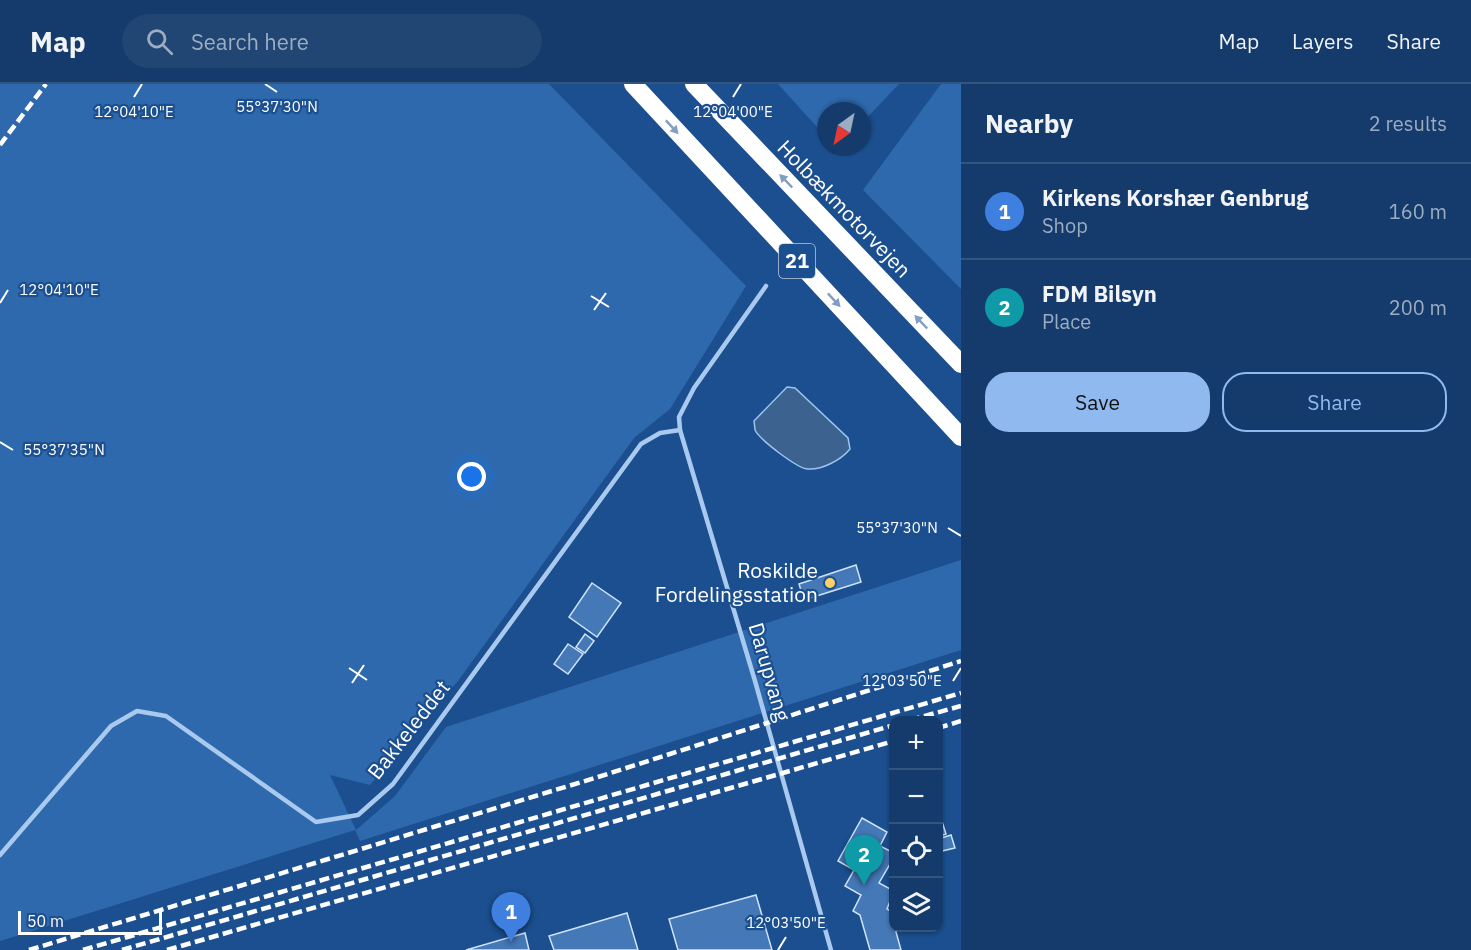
<!DOCTYPE html>
<meta charset="utf-8">
<style>
body{margin:0;font-family:"IBM Plex Sans",sans-serif;background:#214673;color:#f1f3f6}
.controls{position:absolute;right:18px;bottom:18px;display:grid;overflow:hidden;border-radius:12px;box-shadow:0 2px 4px #0004}
.controls button{width:54px;height:54px;display:grid;place-items:center;padding:0;border:0;border-bottom:2px solid #33557e;background:#143b6b;color:#f1f3f6;font:30px sans-serif}
.compass{position:absolute;left:817px;top:18px;width:54px;height:54px;border-radius:50%;background:#143b6b;box-shadow:0 2px 4px #0004;rotate:213deg}
.scale{position:absolute;left:18px;bottom:15px;width:144px;box-sizing:border-box;padding-left:6px;border:3px solid #fff;border-top:0;font-size:16px;line-height:21px;white-space:nowrap;color:#fff;-webkit-text-stroke:4px #1b4f8f;paint-order:stroke}
.you{position:absolute;left:472px;top:393px;width:21px;height:21px;margin:-15px;border:4px solid #fff;border-radius:50%;background:#1a73e8;box-shadow:0 0 0 9px #1a73e833}
.badge{display:grid;place-items:center;width:39px;height:39px;border-radius:50%;background:#90b9f0;color:#fff;font-size:20px;font-weight:700}
.pin{position:absolute;translate:-50% -50px;filter:drop-shadow(0 2px 3px #0008)}
.pin::after{content:'';position:absolute;top:32px;width:21px;height:18px;background:inherit;clip-path:polygon(0 0,100% 0,50% 100%)}
.list{margin:0;padding:0;list-style:none}
h2{display:flex;justify-content:space-between;align-items:center;height:78px;margin:0;padding:0 24px;font-size:26px}
h2 small{font-size:20px;font-weight:400;color:#9dadc1}
.list li{display:grid;grid-template-columns:39px 1fr auto;gap:18px;align-items:center;box-sizing:border-box;height:96px;padding:0 24px;border-top:2px solid #33557e}
.list b{display:block;font-size:22px;white-space:nowrap}
.list p{margin:0;font-size:20px;white-space:nowrap;color:#9dadc1}
.list em{font-size:20px;font-style:normal;color:#9dadc1}
.actions{display:flex;gap:12px;padding:18px 24px}
.actions a{flex:1;padding:14px 0;border:2px solid #90b9f0;border-radius:24px;text-align:center;font-size:21px;color:#90b9f0}
.actions .main{background:#90b9f0;color:#111}
.icon{flex:none;width:33px;height:33px;fill:none;stroke:currentColor;stroke-width:2;stroke-linecap:round;stroke-linejoin:round}
.map{position:relative;flex:none;width:961px;height:866px;overflow:hidden}
header{display:flex;align-items:center;gap:36px;box-sizing:border-box;height:84px;padding:0 30px;background:#143b6b;border-bottom:2px solid #33557e}
header strong{font-size:28px}
nav{display:flex;gap:33px;margin-inline-start:auto;font-size:21px}
.search{width:420px;height:54px;background:#214673;display:flex;align-items:center;gap:15px;box-sizing:border-box;padding:0 21px;border-radius:33px;color:#9dadc1;font-size:22px}
main{display:flex}
aside{flex:1;background:#143b6b}
.map>svg:first-child{display:block}
.green{fill:#2e69ad}
.water{fill:#3c6290;stroke:#9cc4f0;stroke-width:1.5}
.building{fill:#4478b7;stroke:#cfe3fa;stroke-width:1.5}
.lines{fill:none;stroke-linecap:round;stroke-linejoin:round}
.service{stroke:#a9c9ee;stroke-width:4.5}
.motorway{stroke:#fff;stroke-width:18}
.rail{stroke:#fff;stroke-width:4.5;stroke-dasharray:10 4.5;stroke-linecap:butt}
.oneway{fill:#829ec1}
.ticks{fill:none;stroke:#fff;stroke-width:2}
.poi-dot{fill:#ffd166;stroke:#1b4f8f;stroke-width:2}
.labels{text-anchor:middle;stroke-width:4.5;stroke-linejoin:round;paint-order:stroke}
.shield{fill:#1b4f8f;stroke:#bbcadd;stroke-width:1.5}
.shield-label{font-size:20px;font-weight:bold;fill:#fff}
.street-label{font-size:21px;fill:#fff;stroke:#1b4f8f}
.poi-label{font-size:21px;fill:#fff;stroke:#1b4f8f;text-anchor:end}
.ticks-label{font-size:15px;text-anchor:middle;fill:#fff;stroke:#1b4f8f;stroke-width:4.5;stroke-linejoin:round;paint-order:stroke}
</style>
<header>
<strong>Map</strong>
<div class="search"><svg class="icon" aria-label="search" viewBox="0 0 24 24"><circle cx="10" cy="10" r="6"/><path d="M15 15l6 6"/></svg>Search here</div>
<nav><a>Map</a><a>Layers</a><a>Share</a></nav>
</header>
<main>
<div class="map">
<svg width="961" height="866" viewBox="0 0 961 866">
<rect width="100%" height="100%" fill="#1b4f8f"/>
<g class="green">
<polygon points="0,0 549,0 746,202 670,325 634,354 458,597 370,701 330,691 356,746 395,712 446,643 961,476 961,566 360,757 355,746 0,857"/>
<polygon points="778,0 899,0 862,39 862,27 826,27 826,53"/>
<polygon points="941,0 961,0 961,205 863,106"/>
</g>
<path class="water" d="M787 303 795 304 848 354 850 365C841 376 822 386 808 385 798 385 760 356 755 346 755 345 754 337 754 337Z"/>
<g class="building">
<polygon points="856,481 861,498 804,516 799,500"/>
<polygon points="592,499 621,519 597,553 569,533"/>
<polygon points="585,550 594,557 585,569 576,563"/>
<polygon points="568,560 583,570 568,590 554,580"/>
<polygon points="938,725 946,750 938,753"/>
<polygon points="862,734 887,748 880,762 894,769 894,773 879,799 894,807 887,825 894,829 894,844 899,844 896,848 901,866 870,866 860,831 853,827 861,811 845,802 854,786 838,777"/>
<polygon points="951,751 955,764 938,768 938,755"/>
<polygon points="756,811 772,866 678,866 669,835"/>
<polygon points="627,829 638,866 554,866 549,852"/>
<polygon points="525,849 529,866 466,866"/>
</g>
<g class="lines">
<g class="service">
<polyline points="766,202 694,304 679,333 680,346 755,597 831,866"/>
<polyline points="0,771 111,642 137,627 166,632 316,738 358,731 393,700 641,360 660,349 680,346"/>
</g>
<g class="motorway">
<polyline points="633,0 961,353"/>
<polyline points="694,0 961,280"/>
</g>
<g class="rail">
<polyline points="0,61 46,0"/>
<polyline points="910,636 961,622"/>
<polyline points="938,644 961,637"/>
<polyline points="29,866 598,693 961,577"/>
<polyline points="83,866 961,609"/>
<polyline points="122,866 894,641"/>
<polyline points="167,866 894,657"/>
</g>
</g>
<defs><path id="oneway-solid" d="M-6-.8H1V-3.2L6.5 0L1 3.2V.8H-6Z" transform="scale(1.5)"/></defs>
<g class="oneway">
<use href="#oneway-solid" transform="translate(672 43) rotate(47)"/>
<use href="#oneway-solid" transform="translate(786 97) rotate(-134)"/>
<use href="#oneway-solid" transform="translate(834 216) rotate(47)"/>
<use href="#oneway-solid" transform="translate(921 238) rotate(-134)"/>
</g>
<path class="ticks" d="M265 0 277 8M134 13 142 0M733 13 741 0M591 212 609 223M0 219 8 206M594 226 606 209M0 358 13 366M948 444 961 452M349 584 367 596M953 597 961 584M352 599 364 581M778 866 786 853"/>
<circle class="poi-dot" cx="830" cy="499" r="6"/>
<g class="labels">
<rect class="shield" x="779" y="160" width="36" height="34" rx="4.5"/>
<g class="shield-label">
<text x="797" y="184">21</text>
</g>
<g class="street-label">
<text transform="translate(844 125) rotate(46)" y="7">Holbækmotorvejen</text>
<text transform="translate(769 588) rotate(74)" y="7">Darupvang</text>
<text transform="translate(409 646) rotate(-52)" y="7">Bakkeleddet</text>
</g>
<g class="poi-label">
<text x="818" y="494">Roskilde<tspan x="818" dy="24">Fordelingsstation</tspan></text>
</g>
</g>
<g class="ticks-label">
<text x="277" y="28">55°37'30"N</text>
<text x="134" y="33">12°04'10"E</text>
<text x="733" y="33">12°04'00"E</text>
<text x="59" y="211">12°04'10"E</text>
<text x="64" y="371">55°37'35"N</text>
<text x="897" y="449">55°37'30"N</text>
<text x="902" y="602">12°03'50"E</text>
<text x="786" y="844">12°03'50"E</text>
</g>
</svg>
<div class="controls">
<button>+</button>
<button>−</button>
<button><svg class="icon" aria-label="locate" viewBox="0 0 24 24"><circle cx="12" cy="12" r="6"/><path d="M12 2v4M12 18v4M2 12h4M18 12h4"/></svg></button>
<button><svg class="icon" aria-label="layers" viewBox="0 0 24 24"><path d="M12 4l9 5-9 5-9-5zM3 14l9 5 9-5"/></svg></button>
</div>
<svg class="compass" viewBox="-18 -18 36 36"><path d="M0-13l5 13h-10z" fill="#e53935"/><path d="M0 13l5-13h-10z" fill="#9dadc1"/></svg>
<div class="scale">50 m</div>
<div class="you"></div>
<div class="pin badge" style="left:511px;top:858px;background:#3f7fe0">1</div>
<div class="pin badge" style="left:864px;top:801px;background:#0f9aa8">2</div>
</div>
<aside>
<h2>Nearby<small>2 results</small></h2>
<ul class="list">
<li><span class="badge" style="background:#3f7fe0">1</span><div><b>Kirkens Korshær Genbrug</b><p>Shop</p></div><em>160 m</em></li>
<li><span class="badge" style="background:#0f9aa8">2</span><div><b>FDM Bilsyn</b><p>Place</p></div><em>200 m</em></li>
</ul>
<div class="actions"><a class="main">Save</a><a>Share</a></div>
</aside>
</main>
